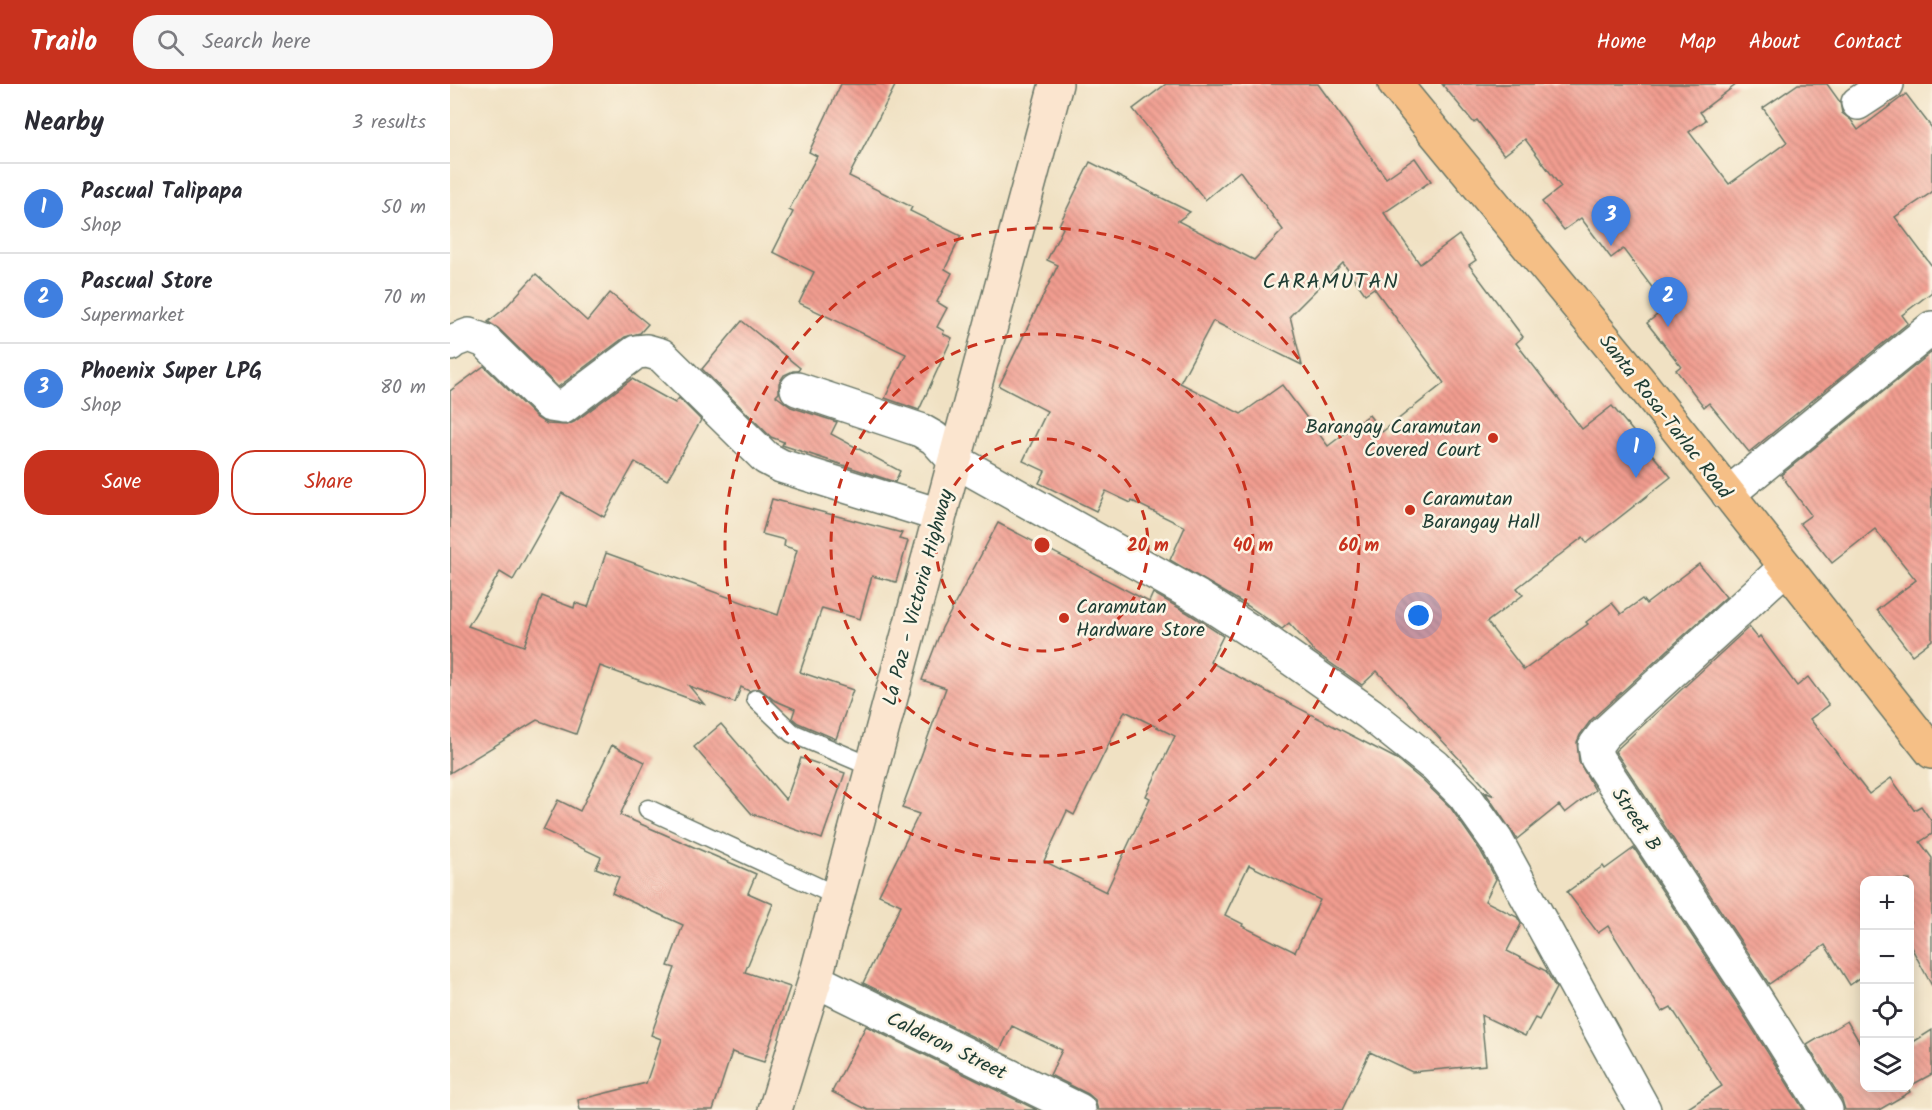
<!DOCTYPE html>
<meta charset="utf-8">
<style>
body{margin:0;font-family:Kalam,sans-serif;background:#f7f7f7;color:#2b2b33}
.controls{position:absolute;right:18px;bottom:18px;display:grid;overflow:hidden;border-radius:12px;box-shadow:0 3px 15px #0003}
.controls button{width:54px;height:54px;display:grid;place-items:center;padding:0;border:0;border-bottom:2px solid #e1e1e2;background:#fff;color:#2b2b33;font:30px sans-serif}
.you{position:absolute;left:969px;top:532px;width:21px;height:21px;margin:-15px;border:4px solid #fff;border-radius:50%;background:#1a73e8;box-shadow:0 0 0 9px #1a73e833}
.badge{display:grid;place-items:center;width:39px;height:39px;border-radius:50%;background:#c8321e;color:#fff;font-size:20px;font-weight:700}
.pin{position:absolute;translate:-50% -50px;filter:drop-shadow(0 2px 3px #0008)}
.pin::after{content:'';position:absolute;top:32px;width:21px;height:18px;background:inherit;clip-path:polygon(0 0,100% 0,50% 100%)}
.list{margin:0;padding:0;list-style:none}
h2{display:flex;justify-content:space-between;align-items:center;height:78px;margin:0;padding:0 24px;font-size:26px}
h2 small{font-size:20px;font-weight:400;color:#7c7c81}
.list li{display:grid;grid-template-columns:39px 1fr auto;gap:18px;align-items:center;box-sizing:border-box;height:90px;padding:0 24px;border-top:2px solid #e1e1e2}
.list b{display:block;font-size:22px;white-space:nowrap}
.list p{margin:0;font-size:20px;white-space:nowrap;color:#7c7c81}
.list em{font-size:20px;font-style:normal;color:#7c7c81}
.actions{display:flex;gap:12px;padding:18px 24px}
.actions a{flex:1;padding:14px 0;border:2px solid #c8321e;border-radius:24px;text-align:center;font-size:21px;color:#c8321e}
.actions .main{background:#c8321e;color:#fff}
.icon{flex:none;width:33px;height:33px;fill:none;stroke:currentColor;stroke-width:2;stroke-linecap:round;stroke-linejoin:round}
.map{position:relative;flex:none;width:1482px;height:1026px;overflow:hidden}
header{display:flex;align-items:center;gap:36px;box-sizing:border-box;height:84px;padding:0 30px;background:#c8321e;color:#fff}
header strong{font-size:28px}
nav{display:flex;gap:33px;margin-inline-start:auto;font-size:21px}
.search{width:420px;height:54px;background:#f7f7f7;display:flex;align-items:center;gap:15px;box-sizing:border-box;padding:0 21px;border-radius:24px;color:#7c7c81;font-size:22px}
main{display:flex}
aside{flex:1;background:#fff}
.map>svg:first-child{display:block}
.building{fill:url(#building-back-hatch);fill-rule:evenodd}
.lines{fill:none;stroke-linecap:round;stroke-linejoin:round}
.lane-casing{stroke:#687666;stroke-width:21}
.street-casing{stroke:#687666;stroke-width:36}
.secondary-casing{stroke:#687666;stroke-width:36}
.highway-casing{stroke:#687666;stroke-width:36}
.lane{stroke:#fff;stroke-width:18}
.street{stroke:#fff;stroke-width:33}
.secondary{stroke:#fbe5cf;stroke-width:33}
.highway{stroke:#f5bf86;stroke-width:33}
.ring{fill:none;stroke:#c8321e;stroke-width:3;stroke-dasharray:10 8}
.poi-dot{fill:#c8321e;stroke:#fcf5e5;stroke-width:2}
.labels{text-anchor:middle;stroke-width:5;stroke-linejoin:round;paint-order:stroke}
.street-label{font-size:20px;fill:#1f3d34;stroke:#fcf5e5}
.poi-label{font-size:20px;fill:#1f3d34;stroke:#fcf5e5;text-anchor:start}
.quarter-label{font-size:22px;letter-spacing:1.5px;fill:#1f3d34;stroke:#fcf5e5}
.centre{fill:#c8321e;stroke:#fcf5e5;stroke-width:3}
.ring-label{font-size:18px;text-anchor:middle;font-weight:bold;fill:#c8321e;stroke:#fcf5e5;stroke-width:5;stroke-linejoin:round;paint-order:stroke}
</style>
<header>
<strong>Trailo</strong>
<div class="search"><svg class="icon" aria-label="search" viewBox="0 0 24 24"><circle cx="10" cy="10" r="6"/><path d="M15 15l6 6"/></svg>Search here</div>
<nav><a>Home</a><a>Map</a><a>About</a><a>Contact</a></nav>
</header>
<main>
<aside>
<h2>Nearby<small>3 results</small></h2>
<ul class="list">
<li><span class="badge" style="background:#3f7fe0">1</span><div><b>Pascual Talipapa</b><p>Shop</p></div><em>50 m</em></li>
<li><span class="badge" style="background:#3f7fe0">2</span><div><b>Pascual Store</b><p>Supermarket</p></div><em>70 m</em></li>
<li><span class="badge" style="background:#3f7fe0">3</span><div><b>Phoenix Super LPG</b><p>Shop</p></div><em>80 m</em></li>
</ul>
<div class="actions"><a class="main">Save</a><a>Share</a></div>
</aside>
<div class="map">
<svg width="1482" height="1026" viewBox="0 0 1482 1026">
<defs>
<pattern id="building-back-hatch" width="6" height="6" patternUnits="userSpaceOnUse" patternTransform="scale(1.5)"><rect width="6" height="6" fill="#f29d90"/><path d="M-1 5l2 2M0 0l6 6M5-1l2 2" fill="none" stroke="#c38176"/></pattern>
</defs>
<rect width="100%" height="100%" fill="#fcf5e5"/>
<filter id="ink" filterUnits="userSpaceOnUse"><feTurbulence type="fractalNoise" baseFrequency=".0167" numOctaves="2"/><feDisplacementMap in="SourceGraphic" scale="12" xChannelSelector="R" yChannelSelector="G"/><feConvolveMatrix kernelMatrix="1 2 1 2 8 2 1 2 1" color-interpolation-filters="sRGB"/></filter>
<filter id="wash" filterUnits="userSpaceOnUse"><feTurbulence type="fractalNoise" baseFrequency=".008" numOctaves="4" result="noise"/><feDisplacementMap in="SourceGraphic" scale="24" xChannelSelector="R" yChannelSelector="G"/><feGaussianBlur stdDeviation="1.35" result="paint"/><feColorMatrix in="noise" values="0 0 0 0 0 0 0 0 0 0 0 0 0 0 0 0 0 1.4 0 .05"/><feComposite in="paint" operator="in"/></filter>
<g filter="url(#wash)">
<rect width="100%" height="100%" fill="#f0e1c3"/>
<g id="blocks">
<g class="building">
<polygon points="391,0 446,0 399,92 462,123 460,127 511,152 495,185 502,189 487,218 497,224 487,243 494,247 493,250 502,254 469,326 435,314 456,270 349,219 364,188 323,168 343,128 339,126 367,72 359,68"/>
<path d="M716 0H868L936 94 965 74 981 97 934 129 970 180 1009 151 1026 176 1019 181 1073 253 1066 259 1132 345 1162 322 1221 393 1137 459 1133 453 1067 504 1073 511 1037 538 1074 586 1138 540 1136 538 1162 519 1171 530 1192 515 1196 520 1249 480 1276 513 1141 636 1130 651 1127 658 1129 678 1145 706 1115 729 1109 721 1067 755 1035 708 1044 712 927 587 912 601 865 568 839 539 832 545 798 522 720 476 735 443 682 417 681 419 656 407 646 427 589 399 595 387 573 377 597 327 549 302 608 181 597 176 613 144 609 141 640 78 740 128 728 137 804 176 833 146 790 87 755 116 683 25ZM893 179 915 210 924 204 994 299 932 348 919 331 878 362 832 301 791 330 730 299 763 237 852 281 840 232Z"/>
<polygon points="992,0 1287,0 1250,28 1256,36 1239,48 1279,100 1337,58 1313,24 1348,0 1377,0 1390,18 1392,29 1401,36 1408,46 1456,10 1482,44 1482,108 1445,133 1482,182 1482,208 1452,231 1458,239 1299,368 1259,319 1254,323 1226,286 1231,282 1197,239 1217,223 1173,165 1161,174 1131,134 1114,146 1092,118 1111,103 1075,55 1054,71 1027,36 1024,39"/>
<polygon points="86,190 137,237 160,209 198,240 190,249 175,253 108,303 48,244 38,238 54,225"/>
<polygon points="292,237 350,284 348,287 343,287 334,291 329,299 329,309 326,312 341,323 387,338 381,350 450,387 445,398 332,361 334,358 321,353 252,285"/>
<polygon points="1482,268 1482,556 1462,571 1427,526 1466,496 1425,445 1382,479 1350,439 1361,431 1331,391"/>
<polygon points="34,282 87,334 97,340 117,341 124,338 182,295 225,319 229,314 251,336 217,396 185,378 154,433 112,409 63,496 50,488 18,542 74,562 92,512 124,524 125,519 138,523 156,469 328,531 347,466 334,462 335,456 312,450 322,415 452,449 449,455 458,457 446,498 422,492 410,535 372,524 350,588 403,606 386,655 348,639 342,634 345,625 324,616 309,604 299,607 291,603 285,619 239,602 254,620 150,582 126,650 87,636 0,689 0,307"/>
<path d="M548 439 699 518 703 509 738 529 773 552 760 578 945 674 972 696 1000 723 1030 766 1046 795 1035 817 1067 833 1071 840 1057 867 1096 887 1106 904 1089 936 1085 934 1075 952 1031 931 1036 981 962 988 920 968 892 1026H648L645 1016 638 1010 600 991 612 966 562 942 550 966 413 899 451 821 429 811 469 730 452 724 496 604 472 596 492 544ZM675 627 725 652 696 712 700 714 656 808 594 777 617 727 624 731ZM799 781 870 816 845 868 792 842 793 840 775 831Z"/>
<polygon points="1299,543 1308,554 1310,552 1347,602 1358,593 1379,621 1360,635 1419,710 1441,694 1464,726 1471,722 1482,738 1482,750 1470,758 1482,774 1482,902 1460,861 1460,796 1414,796 1414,891 1400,901 1375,861 1319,900 1165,667"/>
<polygon points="271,640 336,716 351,674 395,689 372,755 302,730 244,663"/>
<polygon points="162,661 195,678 170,731 306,790 298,809 323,820 295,888 340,903 314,978 282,968 263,1026 130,1026 128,1016 196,999 211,955 201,951 225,884 218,882 233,841 162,809 169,793 146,784 151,773 93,746 108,716 130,727"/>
<polygon points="1184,764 1285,917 1354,1026 1235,1026 1272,1002 1221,923 1212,928 1158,842 1148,849 1117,808 1153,782 1155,785"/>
<polygon points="1397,937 1414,966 1414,1004 1458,1004 1460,1008 1429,1026 1395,1026 1392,1016 1357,961"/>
<polygon points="416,942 587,1026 418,1026 382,1008"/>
<polygon points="1482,946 1482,990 1460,1002 1460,960"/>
</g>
</g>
</g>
<g filter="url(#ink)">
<use href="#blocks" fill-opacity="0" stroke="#687666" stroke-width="1.5"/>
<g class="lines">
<g class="lane-casing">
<g id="lane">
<polyline points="306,615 342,649 422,683"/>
<polyline points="198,725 387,812"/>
</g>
</g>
<g class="street-casing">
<g id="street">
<polyline points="1408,19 1437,0"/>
<polyline points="0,260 3,257 19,251 35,257 100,321 113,323 186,268 197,267 211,271 316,374 331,382 489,431"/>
<polyline points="347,305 470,346 484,354 504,376 748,513 819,559 920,630 985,682 1014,711 1046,756 1194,1026"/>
<polyline points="1278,410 1482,244"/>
<polyline points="1336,483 1154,650 1145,662 1147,674 1301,907 1376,1026"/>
<polyline points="365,896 629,1026"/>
</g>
</g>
<g class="secondary-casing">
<polyline id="secondary" points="325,1026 365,896 606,0"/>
</g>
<g class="highway-casing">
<polyline id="highway" points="945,0 1191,299 1482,668"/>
</g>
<use href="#lane" class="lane"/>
<use href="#street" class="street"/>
<use href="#secondary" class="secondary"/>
<use href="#highway" class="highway"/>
</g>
</g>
<g class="ring">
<circle cx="592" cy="461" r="106"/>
<circle cx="592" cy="461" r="211"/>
<circle cx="592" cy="461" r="317"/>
</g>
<g class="poi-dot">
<circle cx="1043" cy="354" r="6"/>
<circle cx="960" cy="426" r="6"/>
<circle cx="614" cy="534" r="6"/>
</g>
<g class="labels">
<g class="street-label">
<text transform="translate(1216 332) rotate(52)" y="7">Santa Rosa-Tarlac Road</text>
<text transform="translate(467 513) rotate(-75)" y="7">La Paz - Victoria Highway</text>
<text transform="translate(1187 735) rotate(56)" y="7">Street B</text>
<text transform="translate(497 961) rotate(26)" y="7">Calderon Street</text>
</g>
<g class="poi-label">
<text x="1031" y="349" text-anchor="end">Barangay Caramutan<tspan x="1031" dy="23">Covered Court</tspan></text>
<text x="972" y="421">Caramutan<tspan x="972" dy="23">Barangay Hall</tspan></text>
<text x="626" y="529">Caramutan<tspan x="626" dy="23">Hardware Store</tspan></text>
</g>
<g class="quarter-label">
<text x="881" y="204">CARAMUTAN</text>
</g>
</g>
<circle cx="592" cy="461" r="9" class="centre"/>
<g class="ring-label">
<text x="698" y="467">20 m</text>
<text x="803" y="467">40 m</text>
<text x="909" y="467">60 m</text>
</g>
</svg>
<div class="controls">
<button>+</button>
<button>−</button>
<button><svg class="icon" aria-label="locate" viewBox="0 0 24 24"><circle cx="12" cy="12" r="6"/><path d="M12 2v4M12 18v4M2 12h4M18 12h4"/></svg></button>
<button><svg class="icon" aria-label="layers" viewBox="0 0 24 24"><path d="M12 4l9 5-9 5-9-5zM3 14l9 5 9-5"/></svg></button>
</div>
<div class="you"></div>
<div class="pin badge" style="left:1186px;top:394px;background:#3f7fe0">1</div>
<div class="pin badge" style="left:1218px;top:243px;background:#3f7fe0">2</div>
<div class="pin badge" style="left:1161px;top:162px;background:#3f7fe0">3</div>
</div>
</main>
